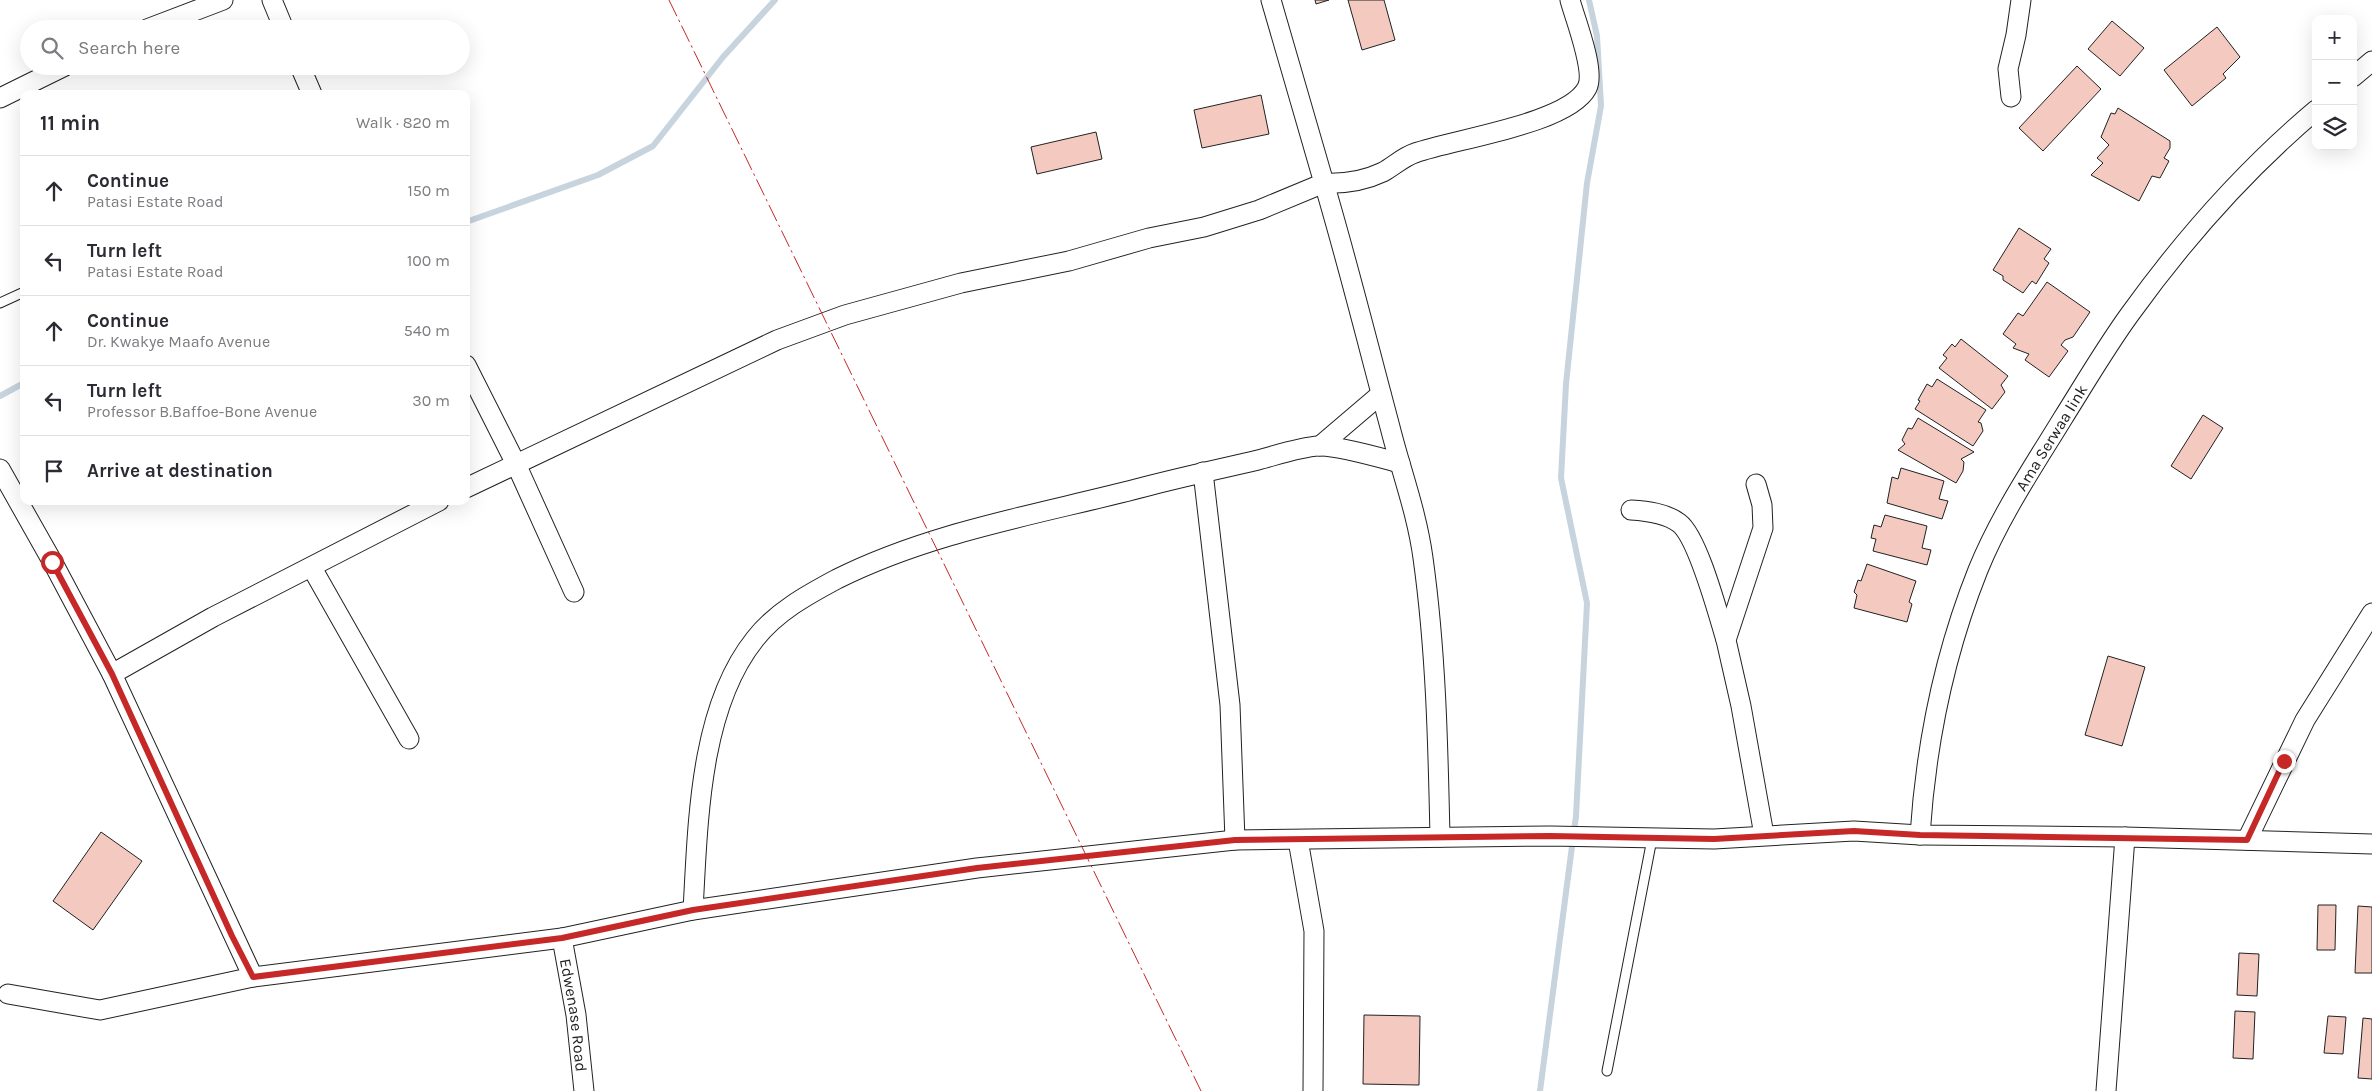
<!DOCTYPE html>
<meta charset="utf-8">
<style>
body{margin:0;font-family:Karla,sans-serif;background:#f7f7f7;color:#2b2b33}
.controls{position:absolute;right:15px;top:15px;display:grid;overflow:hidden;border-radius:10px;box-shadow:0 5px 20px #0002}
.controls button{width:45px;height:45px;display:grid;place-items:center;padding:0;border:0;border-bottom:1px solid #e1e1e2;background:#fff;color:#2b2b33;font:25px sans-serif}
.stop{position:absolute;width:15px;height:15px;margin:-11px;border:4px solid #c62828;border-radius:50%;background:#fff}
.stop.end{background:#c62828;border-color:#fff;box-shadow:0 1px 5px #0008}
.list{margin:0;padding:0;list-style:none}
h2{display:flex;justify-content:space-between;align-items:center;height:65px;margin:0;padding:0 20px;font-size:21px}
h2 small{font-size:16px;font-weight:400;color:#7c7c81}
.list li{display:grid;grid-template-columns:32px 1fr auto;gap:15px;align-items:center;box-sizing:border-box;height:70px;padding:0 20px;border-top:1px solid #e1e1e2}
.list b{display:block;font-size:19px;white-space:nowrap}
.list p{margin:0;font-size:16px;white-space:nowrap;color:#7c7c81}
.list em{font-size:16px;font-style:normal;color:#7c7c81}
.icon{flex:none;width:28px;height:28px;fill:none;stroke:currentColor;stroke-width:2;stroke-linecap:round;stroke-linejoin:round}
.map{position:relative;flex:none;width:2372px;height:1091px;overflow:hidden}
.search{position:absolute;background:#fff;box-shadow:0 5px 20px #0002;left:20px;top:20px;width:450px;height:55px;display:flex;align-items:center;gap:12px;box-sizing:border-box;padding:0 18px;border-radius:28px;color:#7c7c81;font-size:19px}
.panel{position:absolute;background:#fff;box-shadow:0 5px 20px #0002;left:20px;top:90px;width:450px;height:415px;border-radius:10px}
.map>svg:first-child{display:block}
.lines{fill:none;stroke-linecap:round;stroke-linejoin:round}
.stream{stroke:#c7d3dd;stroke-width:6}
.building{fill:#f3c9c0;stroke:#222}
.lane-casing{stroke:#222;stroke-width:11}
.street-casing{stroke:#222;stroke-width:21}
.lane{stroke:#fff;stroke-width:9}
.street{stroke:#fff;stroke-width:19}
.power{stroke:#c62828;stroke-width:1;stroke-dasharray:18 4 2.5 4;stroke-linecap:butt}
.route{stroke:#c62828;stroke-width:6}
.labels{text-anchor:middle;stroke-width:4;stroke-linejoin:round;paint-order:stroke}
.street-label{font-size:16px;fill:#222;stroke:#fff}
</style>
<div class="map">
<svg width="2372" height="1091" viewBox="0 0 2372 1091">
<rect width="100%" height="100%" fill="#fff"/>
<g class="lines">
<g class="stream">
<polyline points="466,222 598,175 653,146 723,57 775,0"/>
<polyline points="0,396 24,383"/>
<polyline points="1540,1091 1576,816 1587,603 1561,478 1566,384 1587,183 1601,106 1597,36 1589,0"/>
</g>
</g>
<g class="building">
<polygon points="1315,0 1329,0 1316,4"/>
<polygon points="1348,0 1384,0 1395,40 1362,50"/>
<polygon points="2112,21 2144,48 2120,76 2088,49"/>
<polygon points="2217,27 2240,57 2223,74 2226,78 2192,106 2164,70"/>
<polygon points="2077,66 2101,89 2043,151 2019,128"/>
<polygon points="1261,95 1269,134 1202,148 1194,110"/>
<polygon points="2118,108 2170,141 2170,148 2164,158 2169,161 2160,178 2152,176 2139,201 2091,175 2103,163 2097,158 2109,145 2101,137 2111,113 2115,114"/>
<polygon points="1096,132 1102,159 1037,174 1031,147"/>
<polygon points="2019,228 2051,249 2044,259 2049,263 2036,284 2032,281 2023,293 2003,280 2003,276 1993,270"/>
<polygon points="2047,282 2090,312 2073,337 2065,340 2061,345 2068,351 2049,377 2025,360 2029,354 2013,348 2016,344 2003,334 2018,313 2023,316"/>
<polygon points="1961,339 2008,376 2001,385 2005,392 1992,409 1939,368 1947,358 1943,355 1952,344 1955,347"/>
<polygon points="1937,379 1986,410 1978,422 1981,423 1983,431 1973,446 1915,409 1920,401 1918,400 1927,384 1932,387"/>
<polygon points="2203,415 2223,428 2191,479 2171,466"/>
<polygon points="1918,418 1974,452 1961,459 1964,462 1963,471 1956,483 1898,450 1905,444 1902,440 1908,428 1912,429"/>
<polygon points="1901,468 1944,481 1939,499 1948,501 1942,519 1887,503 1892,477 1898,479"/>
<polygon points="1885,515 1927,526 1922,548 1931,550 1927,565 1873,551 1876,539 1871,538 1874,525 1881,527"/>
<polygon points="1867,564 1916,581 1909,602 1912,604 1907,622 1854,608 1857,595 1854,592 1858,580 1861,581"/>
<polygon points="2108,656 2145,667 2122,746 2085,735"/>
<polygon points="101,832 142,861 93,930 53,901"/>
<polygon points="2318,905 2336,905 2335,950 2317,950"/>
<polygon points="2358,906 2372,907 2372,973 2355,973"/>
<polygon points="2239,953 2259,954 2257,996 2237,995"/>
<polygon points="2235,1011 2255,1012 2253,1059 2233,1058"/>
<polygon points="1364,1015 1420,1016 1419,1085 1363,1084"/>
<polygon points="2328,1016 2346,1017 2343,1054 2324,1053"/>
<polygon points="2363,1018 2372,1019 2372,1079 2358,1078"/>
</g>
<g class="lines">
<g class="lane-casing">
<g id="lane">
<polyline points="0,303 24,292"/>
<polyline points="1607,1071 1652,839"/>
</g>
</g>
<g class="street-casing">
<g id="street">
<polyline points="272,0 284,29"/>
<polyline points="147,29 223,0"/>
<polyline points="300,66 312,94"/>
<polyline points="2353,77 2372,61"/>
<polyline points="2011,97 2008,69 2016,35 2021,0"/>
<polyline points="0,98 65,66"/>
<polyline points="466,365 516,464 574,592"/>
<polyline points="1320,446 1381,394"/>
<polyline points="0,469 52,561 112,674 253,977 562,938 693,910 977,868 1235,840 1550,836 1714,839 1854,831 1920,835 2125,837 2372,844"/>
<polyline points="1203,472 1230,705 1235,840"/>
<polyline points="1756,484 1762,505 1763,528 1726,640 1741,706 1764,835"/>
<polyline points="466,488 777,340 845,315 961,283 1069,261 1149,238 1204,227 1259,210 1324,183 1271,0"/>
<path d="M1631 510C1647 511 1666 513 1679 523 1698 537 1718 614 1726 640"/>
<polyline points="312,568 409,739"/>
<polyline points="112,674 213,617 439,501"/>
<path id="s1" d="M1920 835C1926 744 1944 655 1978 570 2000 516 2033 467 2063 418 2085 383 2106 347 2130 314 2184 239 2245 170 2316 110"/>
<path d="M1440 837C1438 744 1436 651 1423 558 1417 513 1401 471 1390 427 1368 345 1348 264 1324 183 1345 184 1364 181 1383 172 1394 166 1403 157 1415 153 1454 139 1568 124 1587 88 1596 71 1575 19 1570 0"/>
<polyline points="1298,840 1314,931 1313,1091"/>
<polyline points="2247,840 2305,720 2372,613"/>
<path d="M693 910C698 824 699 709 755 639 776 612 807 595 837 579 933 531 1041 514 1144 487 1182 477 1220 469 1258 460 1277 455 1300 447 1319 446 1337 445 1381 458 1400 463"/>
<path id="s2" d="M562 938 576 1015 584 1091"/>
<polyline points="8,994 100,1010 253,977"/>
<polyline points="2106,1091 2125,837"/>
</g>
</g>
<use href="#lane" class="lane"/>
<use href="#street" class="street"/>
<polyline class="power" points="669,0 1201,1091"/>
</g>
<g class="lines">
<polyline class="route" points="52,562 112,674 232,936 253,977 562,938 693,910 977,868 1235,840 1550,836 1714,839 1854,831 1920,835 2247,840 2284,761"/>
</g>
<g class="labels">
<g class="street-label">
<text dy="6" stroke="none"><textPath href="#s1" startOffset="424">Ama Serwaa link</textPath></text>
<text dy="6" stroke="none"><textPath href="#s2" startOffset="78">Edwenase Road</textPath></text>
</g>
</g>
</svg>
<div class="controls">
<button>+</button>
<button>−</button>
<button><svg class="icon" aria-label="layers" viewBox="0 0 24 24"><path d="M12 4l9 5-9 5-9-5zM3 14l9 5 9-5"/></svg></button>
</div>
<div class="stop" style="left:52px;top:562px"></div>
<div class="stop end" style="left:2284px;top:761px"></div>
<div class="search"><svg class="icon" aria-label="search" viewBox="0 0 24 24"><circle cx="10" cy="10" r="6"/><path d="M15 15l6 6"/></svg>Search here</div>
<section class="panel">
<h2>11 min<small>Walk · 820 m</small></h2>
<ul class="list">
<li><svg class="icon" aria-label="ahead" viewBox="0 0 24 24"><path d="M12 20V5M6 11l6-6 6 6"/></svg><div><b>Continue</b><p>Patasi Estate Road</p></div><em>150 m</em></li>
<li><svg class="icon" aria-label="left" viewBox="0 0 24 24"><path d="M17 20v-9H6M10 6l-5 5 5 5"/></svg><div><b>Turn left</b><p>Patasi Estate Road</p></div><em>100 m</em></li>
<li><svg class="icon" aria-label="ahead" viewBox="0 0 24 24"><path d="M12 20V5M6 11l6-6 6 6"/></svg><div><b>Continue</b><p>Dr. Kwakye Maafo Avenue</p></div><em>540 m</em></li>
<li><svg class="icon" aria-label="left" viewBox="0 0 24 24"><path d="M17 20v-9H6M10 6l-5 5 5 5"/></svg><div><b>Turn left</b><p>Professor B.Baffoe-Bone Avenue</p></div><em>30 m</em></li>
<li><svg class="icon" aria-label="arrive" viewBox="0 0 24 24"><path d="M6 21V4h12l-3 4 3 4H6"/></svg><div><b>Arrive at destination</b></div></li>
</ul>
</section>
</div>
